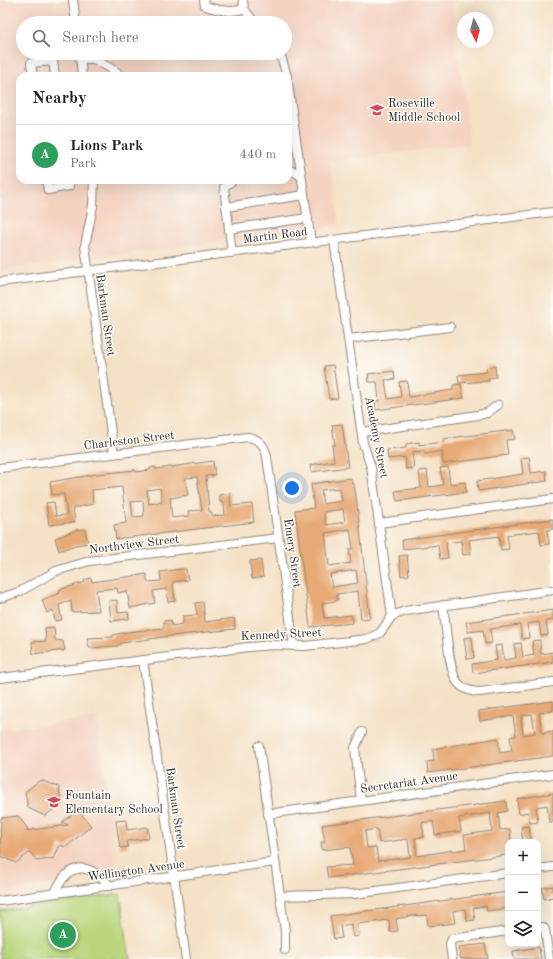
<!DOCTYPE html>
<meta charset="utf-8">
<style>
body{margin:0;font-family:"Old Standard TT",serif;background:#f2f2f2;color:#222}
.controls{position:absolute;right:12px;bottom:12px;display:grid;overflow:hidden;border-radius:8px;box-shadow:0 4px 16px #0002}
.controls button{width:36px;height:36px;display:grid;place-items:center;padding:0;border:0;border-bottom:1px solid #e0e0e0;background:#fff;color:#222;font:20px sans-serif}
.compass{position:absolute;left:457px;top:12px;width:36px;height:36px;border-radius:50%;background:#fff;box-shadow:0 4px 16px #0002;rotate:174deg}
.you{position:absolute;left:292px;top:488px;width:14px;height:14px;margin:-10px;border:3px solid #fff;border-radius:50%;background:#1a73e8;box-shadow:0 0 0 6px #1a73e833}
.badge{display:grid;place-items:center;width:26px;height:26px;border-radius:50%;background:#d1495b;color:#fff;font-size:13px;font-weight:700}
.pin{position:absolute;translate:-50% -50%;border:2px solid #fff;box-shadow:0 1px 4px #0006}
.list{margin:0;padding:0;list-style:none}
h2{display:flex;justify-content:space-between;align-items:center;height:52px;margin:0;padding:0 16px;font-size:17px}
h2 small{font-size:13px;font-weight:400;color:#767676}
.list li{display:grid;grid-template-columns:26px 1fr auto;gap:12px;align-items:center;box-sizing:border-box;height:60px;padding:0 16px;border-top:1px solid #e0e0e0}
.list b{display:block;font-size:15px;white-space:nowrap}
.list p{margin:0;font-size:13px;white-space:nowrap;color:#767676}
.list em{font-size:13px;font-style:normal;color:#767676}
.icon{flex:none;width:22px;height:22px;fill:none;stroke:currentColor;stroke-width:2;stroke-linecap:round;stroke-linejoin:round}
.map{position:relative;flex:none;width:553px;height:959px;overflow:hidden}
.search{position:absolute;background:#fff;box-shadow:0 4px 16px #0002;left:16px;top:16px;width:276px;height:44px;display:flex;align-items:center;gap:10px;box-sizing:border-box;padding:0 14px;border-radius:22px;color:#767676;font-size:15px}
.panel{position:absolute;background:#fff;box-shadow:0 4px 16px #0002;left:16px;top:72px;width:276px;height:112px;border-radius:12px}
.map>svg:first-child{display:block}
.built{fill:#f4d3c1;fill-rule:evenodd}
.green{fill:#bad57b;stroke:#728053}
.building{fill:#e7a974;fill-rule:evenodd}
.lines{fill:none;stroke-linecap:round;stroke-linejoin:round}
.minor-casing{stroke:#908678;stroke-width:10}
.minor{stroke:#fff;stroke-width:8}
.labels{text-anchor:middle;stroke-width:3;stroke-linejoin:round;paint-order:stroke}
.poi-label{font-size:12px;fill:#2b2b2b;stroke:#fdfcf7;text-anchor:start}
.street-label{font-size:12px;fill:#2b2b2b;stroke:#fdfcf7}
</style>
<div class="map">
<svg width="553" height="959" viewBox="0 0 553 959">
<rect width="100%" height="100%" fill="#fdfcf7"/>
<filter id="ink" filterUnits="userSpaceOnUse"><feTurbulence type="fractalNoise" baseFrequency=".025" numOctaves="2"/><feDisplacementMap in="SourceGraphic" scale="8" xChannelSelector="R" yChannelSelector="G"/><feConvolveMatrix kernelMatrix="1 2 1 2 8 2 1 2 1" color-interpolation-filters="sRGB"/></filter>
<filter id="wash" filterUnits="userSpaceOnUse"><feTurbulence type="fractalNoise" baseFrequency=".012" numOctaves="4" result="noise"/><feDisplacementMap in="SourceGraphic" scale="16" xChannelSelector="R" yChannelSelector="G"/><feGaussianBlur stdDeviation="0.9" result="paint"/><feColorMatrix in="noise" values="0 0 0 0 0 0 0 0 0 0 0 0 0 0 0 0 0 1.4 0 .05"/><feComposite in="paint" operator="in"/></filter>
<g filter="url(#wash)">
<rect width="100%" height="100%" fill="#f5e1c6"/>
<g class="built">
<path d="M0 0H451L470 144 331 161 339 226 0 270ZM23 23H285V53H23ZM20 76H288V180H20Z"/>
<polygon points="97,718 118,874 0,892 0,730"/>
</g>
<polygon class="green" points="120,894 130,959 0,959 0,911"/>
<g id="blocks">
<g class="building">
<polygon points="333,365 338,398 329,399 324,366"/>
<polygon points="495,366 496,377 488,378 489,381 459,383 458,375 487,372 486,368"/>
<polygon points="394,371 395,379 385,380 388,399 401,397 399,382 407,381 409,397 453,390 453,385 461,384 464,398 376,410 375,401 379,401 377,382 369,382 368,374"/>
<polygon points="342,424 348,467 311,472 310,465 334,461 332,445 335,445 332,425"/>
<polygon points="513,430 515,439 506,440 508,455 443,464 442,451 425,454 424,451 412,452 414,468 406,469 405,457 388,459 387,450 406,448 406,444 419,442 419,445 444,442 443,439"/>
<polygon points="529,457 531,473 546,471 547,481 478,491 477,481 523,474 521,458"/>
<path d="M213 461 215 475 206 476 209 512H212V516L225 515 224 502H220L219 495 230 493 231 506 252 504 254 522 116 539 114 525 126 523 122 487 92 490 93 504 73 508 75 522 49 525 46 503 54 502 56 516 67 515 64 494 52 495 50 482 97 474 135 470 136 472 150 470V468L155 467 156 469ZM197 477 202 510 188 511 189 516 172 518 170 498 188 495 185 478ZM160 488 162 502 149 504 147 490ZM143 501 144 516 133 517 131 502Z"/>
<polygon points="448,467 450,484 465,482 466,492 397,501 395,491 421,488 419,471 427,470 429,487 443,485 440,468"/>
<path d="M351 478 352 484H354L357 504 370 618 361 619 358 591 337 594V601L322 603 324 618 351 615 353 623 310 627 295 510 314 508 311 484ZM340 488 342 501 323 504 321 490ZM343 509 345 522 326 525 324 512ZM350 529 353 549H349L351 563 329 566 325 533ZM356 570 358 583 332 587 330 574Z"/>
<polygon points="553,519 553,529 547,530 549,544 541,545 539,531 507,535 509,549 501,550 499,536 469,540 471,554 463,555 461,541 446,543 448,558 440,559 438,545 403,549 402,540"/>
<polygon points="85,529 88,543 75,545 59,551 55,538 76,530"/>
<polygon points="407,555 409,575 401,576 399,556"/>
<polygon points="261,560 263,577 252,579 250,561"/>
<polygon points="181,569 186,569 188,580 173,582 175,601 168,602 166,589 153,591 155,603 130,608 127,591 118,593 117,588 96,590 99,611 72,612 71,601 59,605 62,620 55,621 53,610 47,613 42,600 60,593 59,590 85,582 84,580 91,578 92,582 147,574 147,582 161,581 160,572"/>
<polygon points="117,600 118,613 128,612 129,619 111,621 109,601"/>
<polygon points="203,602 205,622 234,618 235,629 170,636 122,643 117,646 89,648 87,638 113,637 113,635 127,632 164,628 164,621 171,620 172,626 183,624 183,616 197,615 195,603"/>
<polygon points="553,610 553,620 546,621 548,635 541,636 539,622 527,624 529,638 522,639 520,625 490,629 492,643 485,644 483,630 468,632 466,622"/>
<polygon points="54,627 55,640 63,641 65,650 33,654 32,642 46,641 45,628"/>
<polygon points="472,637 474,658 467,659 464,638"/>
<polygon points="540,640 541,654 553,652 553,662 473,673 472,664 497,660 495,646 502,645 504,660 516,658 514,644 521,643 523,657 534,655 532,641"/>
<path d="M553 701V711L539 713 542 733 553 731V756L428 773 427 762 434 761 433 749 498 738 500 753 512 751 510 737 516 736 513 716 480 721 479 711ZM532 714 535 733 523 735 521 716Z"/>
<polygon points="40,780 59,787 61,804 45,816 28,808 25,792"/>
<polygon points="553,793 553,822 549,822 547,805 536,807 538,822 530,823 528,812 519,814 517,799"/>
<path d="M506 801 507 811 498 813 500 830 510 829 511 842H508V855L328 878 326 867 353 865 350 847 322 850 321 842H325L322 825ZM490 813 492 831 464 835 466 849 453 851V850L417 856 415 838 424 837 422 823 433 821 435 835 461 831 459 818ZM377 829 379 843 408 839 410 857 378 861 376 847 367 848 365 831Z"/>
<polygon points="78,810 91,826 66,847 60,845 54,858 37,861 30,852 16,863 0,856 1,818 18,816 28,829 25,831 68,825 62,822"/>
<polygon points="126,820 127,830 147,827 149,838 127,841 128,847 120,848 116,821"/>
<polygon points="529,826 531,842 523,842 521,827"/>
<polygon points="553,886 553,897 544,899 542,888"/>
<polygon points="508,892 508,908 487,911 486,906 473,908 475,920 467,921 465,909 453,911 455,923 447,924 428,926 427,915 411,916 396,919 398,931 390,932 389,920 358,924 359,936 353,937 351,924 340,926 342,938 334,939 330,916"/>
<polygon points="485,944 488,959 461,959 459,947"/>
<polygon points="539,947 541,959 514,959 513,951"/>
</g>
</g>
</g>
<g filter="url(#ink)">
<use href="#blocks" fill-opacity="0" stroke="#908678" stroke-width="1"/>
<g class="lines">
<g class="minor-casing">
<g id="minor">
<polyline points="73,0 76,23"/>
<path d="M204 0 205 6C218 10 230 13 244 9"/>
<polyline points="243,0 244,9 255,23"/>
<polyline points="80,53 82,76"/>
<polyline points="280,53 287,76"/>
<polyline points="80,59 94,59 117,72 119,76"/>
<polyline points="33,76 31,63 53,61 55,76"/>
<polyline points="288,84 311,242"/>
<polyline points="288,172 293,171 301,176"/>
<polyline points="46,180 48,190 69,186 69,180"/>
<polyline points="94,180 93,206 85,246 114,454"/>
<polyline points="226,207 304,195"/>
<polyline points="229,229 308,218"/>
<polyline points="334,240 363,443 371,467 392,616"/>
<polyline points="232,253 224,187 233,180"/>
<polyline points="0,282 553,212"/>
<polyline points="348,339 450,327"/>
<polyline points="362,432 478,415 487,413 498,405"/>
<path d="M0 468 248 437C260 439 265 446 267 457L294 646"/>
<polyline points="379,523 553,499"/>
<polyline points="0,598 19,592 56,571 89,561 278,538"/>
<path d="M443 605C446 622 448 671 458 683 464 690 471 692 480 692L553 682"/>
<polyline points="143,660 186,959"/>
<polyline points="0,678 249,647 273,645 305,646 367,639 380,633 392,616 405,611 553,590"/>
<polyline points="259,746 285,931 285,950"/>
<polyline points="361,801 355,748 362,732"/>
<polyline points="268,814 553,774"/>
<polyline points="538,869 553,867"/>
<path d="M55 893C68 862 89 861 110 886"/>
<polyline points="280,896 354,894 508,873"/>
<polyline points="0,901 275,862"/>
<polyline points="538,927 543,927 545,930 549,959"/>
<polyline points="452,959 450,944 452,939 508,931"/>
</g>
</g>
<use href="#minor" class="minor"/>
</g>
</g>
<defs>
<g id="school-bare" transform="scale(1.08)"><path d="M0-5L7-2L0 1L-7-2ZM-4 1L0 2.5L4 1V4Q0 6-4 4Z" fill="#d1495b" stroke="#fdfcf7" stroke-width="2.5" paint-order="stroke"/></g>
</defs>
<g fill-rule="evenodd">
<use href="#school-bare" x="377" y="110"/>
<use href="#school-bare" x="54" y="802"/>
</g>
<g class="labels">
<g class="poi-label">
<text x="388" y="107">Roseville<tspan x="388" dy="14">Middle School</tspan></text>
<text x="65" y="799">Fountain<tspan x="65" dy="14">Elementary School</tspan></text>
</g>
<g class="street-label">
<text transform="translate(275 235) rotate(-7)" y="4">Martin Road</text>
<text transform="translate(106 315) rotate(82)" y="4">Barkman Street</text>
<text transform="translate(377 437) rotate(79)" y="4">Academy Street</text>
<text transform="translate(129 440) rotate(-7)" y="4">Charleston Street</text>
<text transform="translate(134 544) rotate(-7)" y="4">Northview Street</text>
<text transform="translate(293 553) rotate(82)" y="4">Emery Street</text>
<text transform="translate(281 634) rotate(-3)" y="4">Kennedy Street</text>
<text transform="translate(409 782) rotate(-8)" y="4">Secretariat Avenue</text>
<text transform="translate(176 808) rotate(82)" y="4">Barkman Street</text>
<text transform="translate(136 870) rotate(-8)" y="4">Wellington Avenue</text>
</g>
</g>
</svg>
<div class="controls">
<button>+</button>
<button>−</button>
<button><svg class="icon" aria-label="layers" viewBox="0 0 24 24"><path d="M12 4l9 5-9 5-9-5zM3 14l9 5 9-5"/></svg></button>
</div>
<svg class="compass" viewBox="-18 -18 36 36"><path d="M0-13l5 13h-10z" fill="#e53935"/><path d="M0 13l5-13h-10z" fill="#767676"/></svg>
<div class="you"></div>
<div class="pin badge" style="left:63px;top:935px;background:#2e9e5b">A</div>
<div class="search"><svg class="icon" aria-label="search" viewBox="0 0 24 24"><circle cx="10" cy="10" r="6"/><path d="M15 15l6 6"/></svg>Search here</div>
<section class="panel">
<h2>Nearby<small></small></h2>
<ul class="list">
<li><span class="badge" style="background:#2e9e5b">A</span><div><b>Lions Park</b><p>Park</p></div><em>440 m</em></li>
</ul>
</section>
</div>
